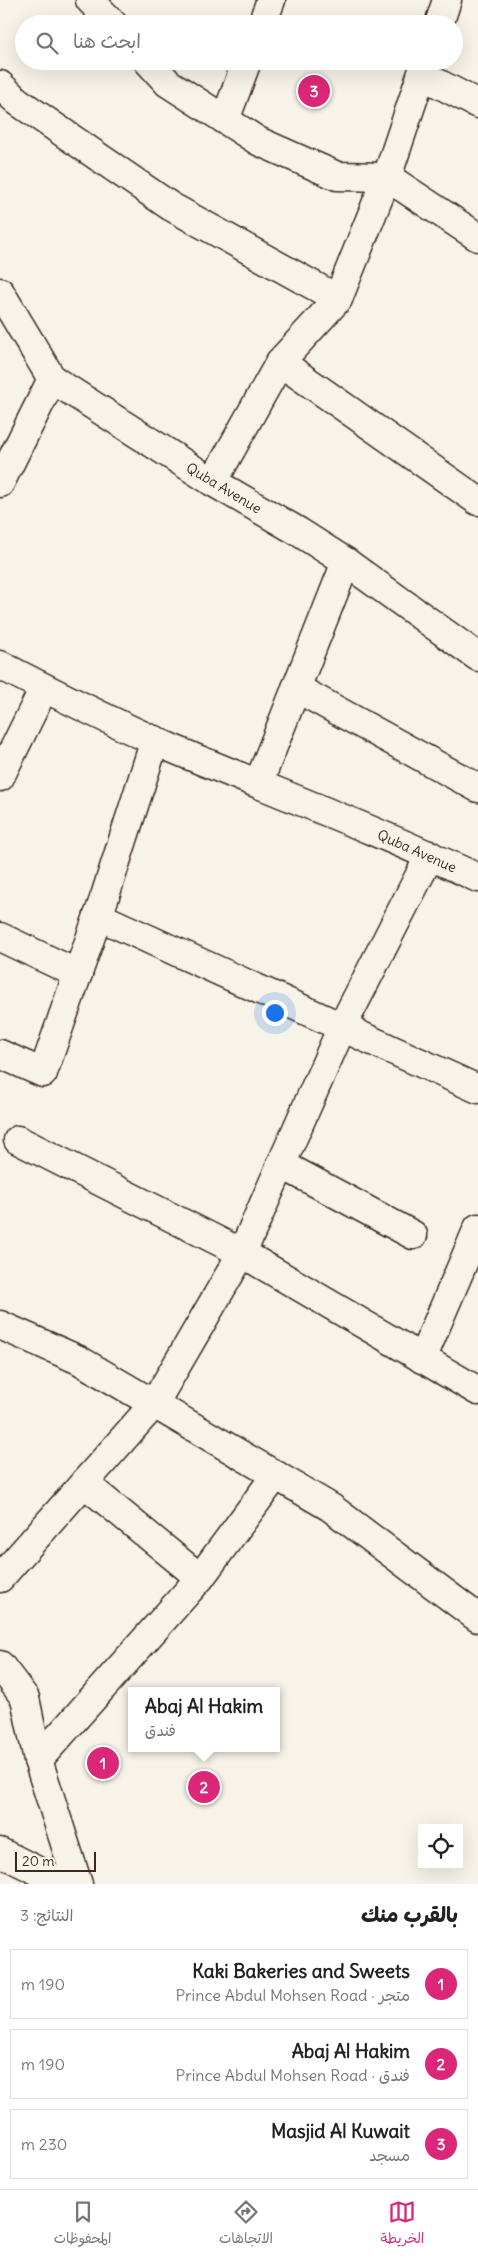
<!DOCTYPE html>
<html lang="ar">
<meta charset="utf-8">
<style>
body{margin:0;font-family:Delius,"Playpen Sans Arabic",sans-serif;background:#f2f2f2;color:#222;direction:rtl}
.controls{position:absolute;right:15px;bottom:15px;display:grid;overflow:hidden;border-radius:0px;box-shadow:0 5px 20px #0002}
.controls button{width:45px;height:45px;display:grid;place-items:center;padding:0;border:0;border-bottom:1px solid #e0e0e0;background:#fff;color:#222;font:25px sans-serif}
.scale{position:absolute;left:15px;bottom:12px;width:81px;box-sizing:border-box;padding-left:5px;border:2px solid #3b2a1e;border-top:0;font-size:14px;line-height:18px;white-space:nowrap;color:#3b2a1e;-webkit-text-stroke:4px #f7f3e8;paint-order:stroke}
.you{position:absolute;left:274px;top:1012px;width:18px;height:18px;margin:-12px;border:4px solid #fff;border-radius:50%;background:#1a73e8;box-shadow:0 0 0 8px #1a73e833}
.badge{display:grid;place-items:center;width:32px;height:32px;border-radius:50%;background:#db2777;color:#fff;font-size:16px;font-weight:700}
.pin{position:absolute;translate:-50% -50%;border:2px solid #fff;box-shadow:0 1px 5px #0006}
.popup{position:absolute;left:128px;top:1687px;width:152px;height:65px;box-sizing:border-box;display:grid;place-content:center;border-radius:0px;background:#fff;filter:drop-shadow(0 1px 4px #0005);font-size:16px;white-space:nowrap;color:#767676}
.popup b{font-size:19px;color:#222}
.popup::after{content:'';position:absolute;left:50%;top:100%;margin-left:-10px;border:10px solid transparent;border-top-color:#fff}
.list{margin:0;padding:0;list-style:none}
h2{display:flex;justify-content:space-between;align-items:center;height:65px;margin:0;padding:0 20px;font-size:21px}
h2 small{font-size:16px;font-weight:400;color:#767676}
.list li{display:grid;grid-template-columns:32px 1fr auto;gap:15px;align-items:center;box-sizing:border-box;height:70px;margin:0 10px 10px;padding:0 10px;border:1px solid #e0e0e0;border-radius:0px}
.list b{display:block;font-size:19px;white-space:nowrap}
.list p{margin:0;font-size:16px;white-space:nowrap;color:#767676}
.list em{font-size:16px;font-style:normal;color:#767676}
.icon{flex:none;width:28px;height:28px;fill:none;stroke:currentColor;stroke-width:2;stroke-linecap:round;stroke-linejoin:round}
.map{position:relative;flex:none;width:478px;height:1884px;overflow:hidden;direction:ltr}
.search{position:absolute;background:#fff;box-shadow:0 5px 20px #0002;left:15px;right:15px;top:15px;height:55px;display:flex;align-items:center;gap:12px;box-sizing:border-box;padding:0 18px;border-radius:28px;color:#767676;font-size:19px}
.sheet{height:305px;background:#fff}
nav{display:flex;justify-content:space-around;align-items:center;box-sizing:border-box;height:70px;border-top:1px solid #e0e0e0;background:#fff;font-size:14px;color:#767676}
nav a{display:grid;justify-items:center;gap:2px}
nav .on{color:#db2777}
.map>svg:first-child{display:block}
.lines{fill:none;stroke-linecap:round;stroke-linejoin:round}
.minor-casing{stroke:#3b2a1e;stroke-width:31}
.major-casing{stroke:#3b2a1e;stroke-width:31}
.minor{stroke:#f7f3e8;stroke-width:28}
.major{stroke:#f7f3e8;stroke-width:28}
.labels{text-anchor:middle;stroke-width:5;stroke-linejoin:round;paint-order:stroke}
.street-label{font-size:14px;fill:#3b2a1e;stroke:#f7f3e8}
</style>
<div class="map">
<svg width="478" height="1884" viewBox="0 0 478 1884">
<rect width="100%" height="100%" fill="#f7f3e8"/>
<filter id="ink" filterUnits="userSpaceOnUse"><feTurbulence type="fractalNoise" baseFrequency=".02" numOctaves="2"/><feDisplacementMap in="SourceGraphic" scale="10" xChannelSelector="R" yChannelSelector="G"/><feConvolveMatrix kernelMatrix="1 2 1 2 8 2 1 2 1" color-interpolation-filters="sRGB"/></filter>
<g filter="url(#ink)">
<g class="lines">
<g class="minor-casing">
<g id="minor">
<polyline points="90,0 113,24"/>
<polyline points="262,24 271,0"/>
<polyline points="439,24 447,0"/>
<polyline points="148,61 168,83 258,141 337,176 387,177 478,237"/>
<polyline points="422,75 478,104"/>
<polyline points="0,85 17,101 170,206 338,299"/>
<polyline points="225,120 247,61"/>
<polyline points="0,292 52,379 213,482 299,532 346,562 478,657"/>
<polyline points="280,362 478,501"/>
<polyline points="213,482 280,362 338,299 387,177 426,61"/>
<polyline points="0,483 52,379"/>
<path d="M0 665C56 694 113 723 171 748 273 791 377 830 478 878"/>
<polyline points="296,688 478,788"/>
<polyline points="0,777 44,688"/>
<polyline points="259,782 346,562"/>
<polyline points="98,916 478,1089"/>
<polyline points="0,937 78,974"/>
<polyline points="0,1054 43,1073 105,896 155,740"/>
<polyline points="18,1140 242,1253 478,1391"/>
<polyline points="281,1164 413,1235"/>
<polyline points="0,1325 79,1360 330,1507 478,1618"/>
<polyline points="422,1359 478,1228"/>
<polyline points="84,1483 200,1578"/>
<polyline points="0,1578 154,1404 242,1253 342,1027 430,855"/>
<polyline points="0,1665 25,1698 38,1760 78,1884"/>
<polyline points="38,1760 200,1578 276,1475"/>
</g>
</g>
<g class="major-casing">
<polyline id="major" points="0,1852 64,1884"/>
</g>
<use href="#minor" class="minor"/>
<use href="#major" class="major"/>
</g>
</g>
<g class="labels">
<g class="street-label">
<text transform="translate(224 488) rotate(31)" y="5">Quba Avenue</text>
<text transform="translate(417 851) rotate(24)" y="5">Quba Avenue</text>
</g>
</g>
</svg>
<div class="controls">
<button><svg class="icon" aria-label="locate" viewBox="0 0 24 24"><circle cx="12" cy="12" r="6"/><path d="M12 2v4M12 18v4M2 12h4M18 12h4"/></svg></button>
</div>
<div class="scale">20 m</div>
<div class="you"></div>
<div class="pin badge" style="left:103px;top:1763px">1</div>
<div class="pin badge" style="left:204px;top:1787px">2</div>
<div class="popup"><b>Abaj Al Hakim</b>فندق</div>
<div class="pin badge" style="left:314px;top:91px">3</div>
<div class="search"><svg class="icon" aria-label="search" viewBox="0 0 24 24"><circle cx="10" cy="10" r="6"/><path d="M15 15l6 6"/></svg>ابحث هنا</div>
</div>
<section class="sheet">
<h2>بالقرب منك<small>النتائج: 3</small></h2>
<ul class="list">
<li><span class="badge">1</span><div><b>Kaki Bakeries and Sweets</b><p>متجر · Prince Abdul Mohsen Road</p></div><em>190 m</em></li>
<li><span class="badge">2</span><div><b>Abaj Al Hakim</b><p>فندق · Prince Abdul Mohsen Road</p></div><em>190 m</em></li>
<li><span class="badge">3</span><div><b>Masjid Al Kuwait</b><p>مسجد</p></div><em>230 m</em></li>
</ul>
</section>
<nav>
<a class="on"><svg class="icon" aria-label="map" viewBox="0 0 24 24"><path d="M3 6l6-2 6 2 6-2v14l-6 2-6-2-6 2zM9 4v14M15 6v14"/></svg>الخريطة</a>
<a><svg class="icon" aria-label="directions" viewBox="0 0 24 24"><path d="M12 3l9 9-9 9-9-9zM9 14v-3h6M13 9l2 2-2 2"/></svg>الاتجاهات</a>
<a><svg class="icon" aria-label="saved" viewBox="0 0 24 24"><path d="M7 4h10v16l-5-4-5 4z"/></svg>المحفوظات</a>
</nav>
